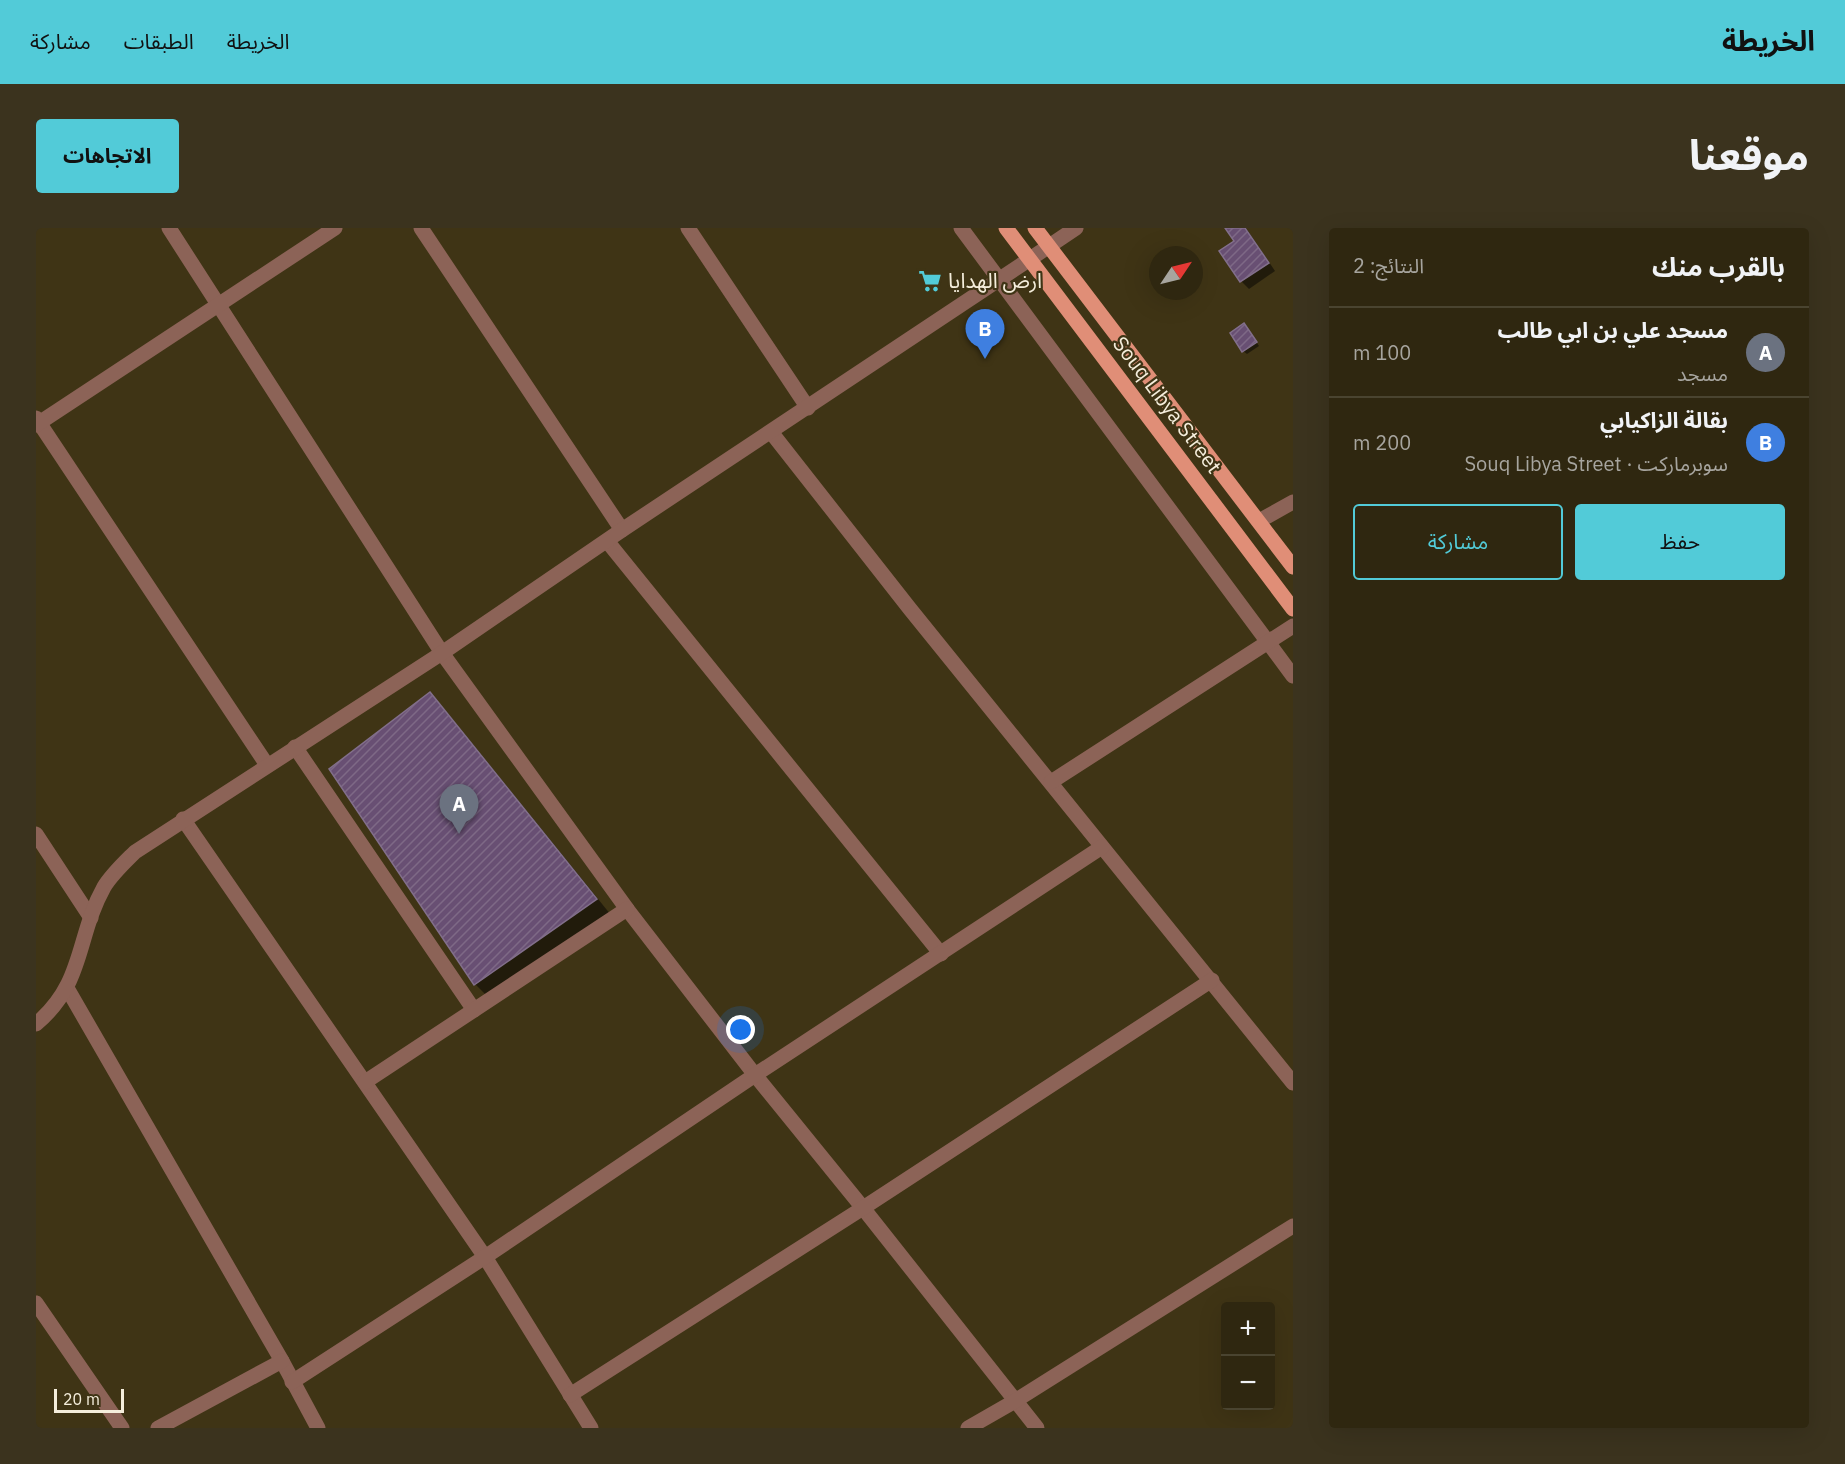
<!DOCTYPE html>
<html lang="ar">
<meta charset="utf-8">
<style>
body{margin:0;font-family:"IBM Plex Sans","Noto Sans Arabic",sans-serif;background:#3b331e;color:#f1f3f6;direction:rtl}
.controls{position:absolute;right:18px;bottom:18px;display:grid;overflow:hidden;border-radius:6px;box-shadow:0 6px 24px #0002}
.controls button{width:54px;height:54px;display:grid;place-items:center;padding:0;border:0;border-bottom:2px solid #4a4430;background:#2f2710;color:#f1f3f6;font:30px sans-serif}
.compass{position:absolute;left:1113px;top:18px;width:54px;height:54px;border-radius:50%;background:#2f2710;box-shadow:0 6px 24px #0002;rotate:55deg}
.scale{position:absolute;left:18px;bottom:15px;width:70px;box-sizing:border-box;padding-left:6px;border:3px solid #f5eedc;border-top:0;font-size:16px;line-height:21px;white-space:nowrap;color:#f5eedc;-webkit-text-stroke:4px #3f3415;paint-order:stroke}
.you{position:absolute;left:705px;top:802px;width:21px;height:21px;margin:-15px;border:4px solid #fff;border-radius:50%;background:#1a73e8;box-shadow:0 0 0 9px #1a73e833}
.badge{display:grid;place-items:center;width:39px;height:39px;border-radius:50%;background:#52cbd8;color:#fff;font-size:20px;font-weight:700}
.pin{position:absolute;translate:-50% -50px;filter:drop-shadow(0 2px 3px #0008)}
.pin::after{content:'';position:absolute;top:32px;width:21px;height:18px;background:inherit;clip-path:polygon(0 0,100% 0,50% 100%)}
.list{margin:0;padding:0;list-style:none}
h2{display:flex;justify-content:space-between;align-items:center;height:78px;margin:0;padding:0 24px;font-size:26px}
h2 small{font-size:20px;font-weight:400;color:#a7a59f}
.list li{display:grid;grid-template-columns:39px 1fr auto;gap:18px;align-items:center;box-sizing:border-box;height:90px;padding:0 24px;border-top:2px solid #4a4430}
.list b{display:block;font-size:22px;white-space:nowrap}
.list p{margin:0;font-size:20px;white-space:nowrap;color:#a7a59f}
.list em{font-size:20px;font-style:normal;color:#a7a59f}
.actions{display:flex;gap:12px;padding:18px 24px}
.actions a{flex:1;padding:14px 0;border:2px solid #52cbd8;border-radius:6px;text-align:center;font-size:21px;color:#52cbd8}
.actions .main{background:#52cbd8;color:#111}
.map{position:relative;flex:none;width:1257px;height:1200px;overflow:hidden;direction:ltr;border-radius:6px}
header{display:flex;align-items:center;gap:36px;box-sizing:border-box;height:84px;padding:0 30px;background:#52cbd8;color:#111}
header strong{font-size:28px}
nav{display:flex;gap:33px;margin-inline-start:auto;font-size:21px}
.intro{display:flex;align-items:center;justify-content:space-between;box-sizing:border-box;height:144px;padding:0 36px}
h1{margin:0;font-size:42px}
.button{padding:15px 27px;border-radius:6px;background:#52cbd8;color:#111;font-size:21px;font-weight:700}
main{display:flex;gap:36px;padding:0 36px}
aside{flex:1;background:#2f2710;border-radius:6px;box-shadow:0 6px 24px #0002}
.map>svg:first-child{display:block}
.shadow{fill:#0007}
.building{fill:url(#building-hatch);stroke:#826f8b;stroke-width:1.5}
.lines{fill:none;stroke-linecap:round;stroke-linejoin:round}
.minor{stroke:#8c6357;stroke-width:15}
.tertiary{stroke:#8c6357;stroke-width:15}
.primary{stroke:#e08e77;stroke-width:15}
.labels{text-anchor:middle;stroke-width:4.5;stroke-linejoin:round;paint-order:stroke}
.poi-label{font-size:21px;fill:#f5eedc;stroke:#3f3415;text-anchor:start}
.street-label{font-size:21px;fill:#f5eedc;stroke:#3f3415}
</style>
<header>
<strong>الخريطة</strong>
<nav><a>الخريطة</a><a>الطبقات</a><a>مشاركة</a></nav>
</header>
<div class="intro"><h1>موقعنا</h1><a class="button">الاتجاهات</a></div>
<main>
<aside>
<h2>بالقرب منك<small>النتائج: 2</small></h2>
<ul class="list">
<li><span class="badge" style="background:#6b7280">A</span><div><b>مسجد علي بن ابي طالب</b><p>مسجد</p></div><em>100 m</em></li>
<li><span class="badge" style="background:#3f7fe0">B</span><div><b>بقالة الزاكيابي</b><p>سوبرماركت · Souq Libya Street</p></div><em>200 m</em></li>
</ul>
<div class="actions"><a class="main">حفظ</a><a>مشاركة</a></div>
</aside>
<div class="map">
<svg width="1257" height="1200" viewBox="0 0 1257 1200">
<defs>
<pattern id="building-hatch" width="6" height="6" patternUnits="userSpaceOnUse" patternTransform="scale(1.5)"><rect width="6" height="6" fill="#684f73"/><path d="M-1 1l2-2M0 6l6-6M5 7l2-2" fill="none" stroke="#7e6986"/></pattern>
</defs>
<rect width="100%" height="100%" fill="#3f3415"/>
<g class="shadow">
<polygon points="1191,0 1210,0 1239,43 1213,61 1205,53 1185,24 1200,13"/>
<polygon points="1211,100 1223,118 1211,126 1207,123"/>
<polygon points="394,466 409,482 575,687 455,772 440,757 295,542"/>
</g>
<g class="building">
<polygon points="1189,0 1209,0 1233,35 1204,54 1183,23 1198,13"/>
<polygon points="1208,95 1221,114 1206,124 1194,105"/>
<polygon points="394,464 561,671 438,757 293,541"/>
</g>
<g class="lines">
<g class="minor">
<polyline points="133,0 406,425 591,681 719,847 827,980 1001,1200"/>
<polyline points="385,0 586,302"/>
<polyline points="652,0 772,180"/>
<polyline points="925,0 1257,448"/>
<polyline points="0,190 231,537"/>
<polyline points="0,197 299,0"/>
<polyline points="735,204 874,381 1257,855"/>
<polyline points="1223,293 1257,274"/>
<polyline points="571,313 905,726"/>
<polyline points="259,519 438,782"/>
<polyline points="1015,554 1257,398"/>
<polyline points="147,591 449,1029 555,1200"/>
<polyline points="0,606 55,690"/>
<polyline points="31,760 246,1133 282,1200"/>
<path d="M0 796C49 755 40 709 68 659 76 646 88 635 99 624L406 425 586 302 994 31"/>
<polyline points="329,854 591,681"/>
<polyline points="0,1075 86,1200"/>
<polyline points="256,1154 449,1029 719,847 1066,619"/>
<polyline points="534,1167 827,980 1176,752"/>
<polyline points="122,1200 246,1133"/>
<polyline points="932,1200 979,1173 1257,998"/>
</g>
<polyline class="tertiary" points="994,31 1040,0"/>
<g class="primary">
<polyline points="970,0 1257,381"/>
<polyline points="999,0 1257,339"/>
</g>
</g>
<defs>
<g id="supermarket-bare" transform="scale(1.8)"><path d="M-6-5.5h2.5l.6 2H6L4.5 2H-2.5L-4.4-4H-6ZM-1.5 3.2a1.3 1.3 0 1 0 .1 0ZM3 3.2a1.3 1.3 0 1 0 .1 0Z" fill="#52cbd8" stroke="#3f3415" stroke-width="2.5" paint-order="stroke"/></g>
</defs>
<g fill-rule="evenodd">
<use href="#supermarket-bare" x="894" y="53"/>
</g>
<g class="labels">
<g class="poi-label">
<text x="912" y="60">ارض الهدايا</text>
</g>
<g class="street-label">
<text transform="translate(1131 177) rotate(53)" y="7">Souq Libya Street</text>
</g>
</g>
</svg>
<div class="controls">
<button>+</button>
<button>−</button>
</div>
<svg class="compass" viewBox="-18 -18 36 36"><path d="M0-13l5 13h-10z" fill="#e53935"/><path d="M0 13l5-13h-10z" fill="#a7a59f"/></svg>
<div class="scale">20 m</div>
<div class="you"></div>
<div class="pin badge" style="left:423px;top:606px;background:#6b7280">A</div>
<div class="pin badge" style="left:949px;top:131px;background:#3f7fe0">B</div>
</div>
</main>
